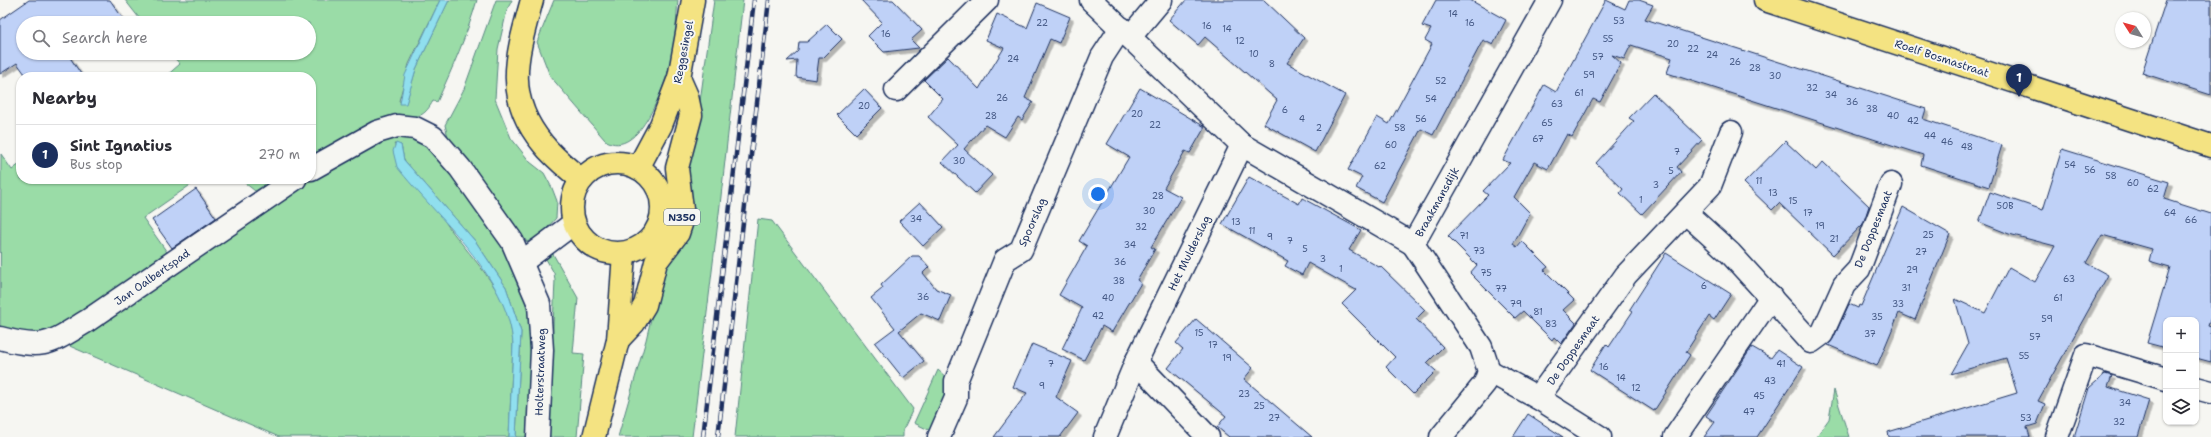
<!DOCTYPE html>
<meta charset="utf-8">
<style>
body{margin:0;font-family:"Shantell Sans",sans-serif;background:#f7f7f7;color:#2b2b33}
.controls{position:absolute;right:12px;bottom:12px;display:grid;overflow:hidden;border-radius:8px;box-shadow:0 1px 3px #0004}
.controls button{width:36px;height:36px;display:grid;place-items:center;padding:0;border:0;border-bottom:1px solid #e1e1e2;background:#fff;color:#2b2b33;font:20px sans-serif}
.compass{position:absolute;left:2115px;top:12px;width:36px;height:36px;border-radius:50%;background:#fff;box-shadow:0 1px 3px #0004;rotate:307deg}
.you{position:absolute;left:1098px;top:194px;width:14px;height:14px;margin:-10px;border:3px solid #fff;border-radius:50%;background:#1a73e8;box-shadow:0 0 0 6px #1a73e833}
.badge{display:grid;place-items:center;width:26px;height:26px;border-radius:50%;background:#1b2f5e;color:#fff;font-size:13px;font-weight:700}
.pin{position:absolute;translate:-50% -33px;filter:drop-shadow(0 1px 2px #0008)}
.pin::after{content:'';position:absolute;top:21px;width:14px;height:12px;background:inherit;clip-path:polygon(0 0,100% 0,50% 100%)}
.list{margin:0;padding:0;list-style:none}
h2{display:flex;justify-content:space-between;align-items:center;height:52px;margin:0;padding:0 16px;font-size:17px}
h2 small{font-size:13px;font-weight:400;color:#7c7c81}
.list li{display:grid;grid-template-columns:26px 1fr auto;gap:12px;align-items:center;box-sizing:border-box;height:60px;padding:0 16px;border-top:1px solid #e1e1e2}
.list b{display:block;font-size:15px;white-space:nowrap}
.list p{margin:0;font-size:13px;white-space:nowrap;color:#7c7c81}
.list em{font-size:13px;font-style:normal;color:#7c7c81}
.icon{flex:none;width:22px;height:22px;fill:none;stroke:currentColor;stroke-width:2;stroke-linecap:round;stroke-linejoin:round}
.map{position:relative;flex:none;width:2211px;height:437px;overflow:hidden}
.search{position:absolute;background:#fff;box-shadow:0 1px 3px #0004;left:16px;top:16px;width:300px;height:44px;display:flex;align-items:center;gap:10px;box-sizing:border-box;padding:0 14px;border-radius:22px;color:#7c7c81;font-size:15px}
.panel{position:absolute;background:#fff;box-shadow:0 1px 3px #0004;left:16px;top:72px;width:300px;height:112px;border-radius:16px}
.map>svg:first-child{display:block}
.green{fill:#9adca7;stroke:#5a8682}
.water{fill:#90dfee;stroke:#6199b4}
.building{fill:#bfd1f7;stroke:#1b2f5e;filter:url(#shadow)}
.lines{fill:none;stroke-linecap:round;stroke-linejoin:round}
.minor-casing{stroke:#1b2f5e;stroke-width:25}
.major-casing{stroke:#1b2f5e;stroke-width:25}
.minor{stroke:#f6f6f2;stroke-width:22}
.major{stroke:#f4e382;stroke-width:22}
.rail-casing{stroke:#1b2f5e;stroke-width:4.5}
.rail{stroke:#f6f6f2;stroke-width:3;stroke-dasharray:9;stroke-linecap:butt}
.labels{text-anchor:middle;stroke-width:4;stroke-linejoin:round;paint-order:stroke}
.number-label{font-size:9px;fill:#445884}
.shield{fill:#f6f6f2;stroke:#5d6b8a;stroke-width:1}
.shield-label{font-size:10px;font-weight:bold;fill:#1b2f5e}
.street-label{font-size:11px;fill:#1b2f5e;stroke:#f6f6f2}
</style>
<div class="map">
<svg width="2211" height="437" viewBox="0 0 2211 437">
<defs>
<filter id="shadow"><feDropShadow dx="3.5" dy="3.5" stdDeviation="0" flood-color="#0004"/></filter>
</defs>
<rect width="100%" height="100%" fill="#f6f6f2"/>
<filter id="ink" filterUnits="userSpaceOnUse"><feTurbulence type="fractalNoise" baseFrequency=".025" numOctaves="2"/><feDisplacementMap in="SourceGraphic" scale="8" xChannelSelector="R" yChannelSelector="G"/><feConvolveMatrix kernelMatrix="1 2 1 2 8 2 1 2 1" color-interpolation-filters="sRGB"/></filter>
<g filter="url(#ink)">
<g class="green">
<path d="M125 0H440L409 64 399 101 406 103 416 69 449 0H477C467 35 452 69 437 102L433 101C425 115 421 117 405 117L311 159V77H165L180 64 170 53H309V23H143Z"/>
<polygon points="496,0 512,0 507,10 498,49 495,99 511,138 530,162 544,173 552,188 557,201 556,218 540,236 527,242 470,162 448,137 445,125 464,89"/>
<path d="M554 0H678C676 19 676 40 672 58 666 82 639 162 605 140L550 76 537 42Z"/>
<polygon points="714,0 743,0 720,205 692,437 618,437 646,340 697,123"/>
<path d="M394 133 424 139 503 241 524 295 530 323 533 362 528 437H516L521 332 506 287 476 242 404 160 401 145 394 144C412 171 429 199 448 226 476 264 510 293 513 344L509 437H279L65 344 262 211 359 150Z"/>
<polygon points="1,154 12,170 21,163 21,179 199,179 143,218 169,255 60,328 35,336 0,329"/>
<polygon points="240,179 275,179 255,191"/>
<polygon points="758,219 772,221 913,409 903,430 903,437 735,437"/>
<polygon points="553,254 578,298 573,353 584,354 577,437 548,437 555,280 554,273 546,259"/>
<polygon points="938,370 948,379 949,390 931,431 914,423"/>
<polygon points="1834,390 1849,437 1816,437 1829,419"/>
</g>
<g class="water">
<polygon points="440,0 449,0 416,69 406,104 400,104 405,75"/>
<path d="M396 143 401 145 404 160 476 242 506 287 521 332 516 437H509L513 344C508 275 437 218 397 167L393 151Z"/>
</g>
<g class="building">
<polygon points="29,0 110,0 126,23 23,23 23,53 67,53 83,77 27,77 17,63 0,74 0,20"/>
<polygon points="861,0 893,0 922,30 911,40 919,48 884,52 868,36 882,22"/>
<polygon points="1186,0 1264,0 1304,38 1287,63 1345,95 1315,152 1264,124 1277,100 1205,37 1198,45 1169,20"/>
<polygon points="1436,0 1470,0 1506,20 1493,45 1483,40 1433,135 1421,129 1382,202 1356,188 1362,177 1348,170 1377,117 1389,124 1432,44 1425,40 1431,29 1422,26"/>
<polygon points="1606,0 1625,9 1629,0 1639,0 1653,5 1645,19 1926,109 1923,119 2002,145 1989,187 1921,165 1923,155 1667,73 1672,58 1631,45 1624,59 1612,55 1621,63 1600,102 1593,99 1572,137 1567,134 1548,169 1534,162 1514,197 1530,213 1513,244 1517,247 1522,241 1548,267 1544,270 1574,300 1563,310 1576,323 1561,344 1554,337 1552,340 1523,311 1515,318 1470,273 1477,265 1448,236 1488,195 1483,191 1510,163 1503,160 1544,85 1556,92"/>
<polygon points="2166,0 2211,0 2211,95 2142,73"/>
<polygon points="1037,3 1070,17 1059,43 1050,39 1025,98 1033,102 1022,120 1018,117 1005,137 985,125 964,149 992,175 975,193 942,162 958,145 928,117 943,99 924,80 948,57 979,89 1004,48 986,40 997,14 1027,28"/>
<polygon points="827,24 842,39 823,58 819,58 816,80 796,77 797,60 787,61 798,51 799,42 807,42"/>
<polygon points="1140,88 1205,127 1190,153 1185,151 1164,188 1181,197 1151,247 1155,249 1137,280 1141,283 1112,332 1102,326 1084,360 1062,349 1082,308 1059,295 1087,246 1079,241 1129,157 1107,144"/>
<polygon points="864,89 882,108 856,134 837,115"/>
<polygon points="1653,93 1702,140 1677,167 1681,172 1642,214 1620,193 1623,189 1596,163 1634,121 1629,118"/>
<polygon points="1785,141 1816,170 1823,162 1869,206 1863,224 1833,255 1779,203 1772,210 1744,183"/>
<polygon points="2062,149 2169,182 2164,199 2211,214 2211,317 2208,326 2211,327 2211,362 2196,358 2196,320 2166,320 2166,348 2147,343 2170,267 2149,261 2152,249 2102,235 2086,263 2108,275 2038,401 2045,404 2037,424 2027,427 2030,437 1889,437 1888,432 2017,393 2006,358 1951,374 1968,344 1955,299 1985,313 2009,267 2035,282 2055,246 2009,234 1979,222 1990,192 2043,210"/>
<polygon points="1249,177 1299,204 1302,198 1361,230 1349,250 1379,267 1380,266 1425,310 1416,319 1443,347 1427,363 1436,371 1413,394 1386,367 1395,357 1342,304 1356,290 1308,263 1302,275 1285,266 1288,261 1222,224"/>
<polygon points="196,189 216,218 172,248 152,220"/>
<polygon points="920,202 943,227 923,246 899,221"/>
<polygon points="1903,207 1950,234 1915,320 1899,313 1877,366 1828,345 1833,339 1849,304 1858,308 1859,305 1861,306"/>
<polygon points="1666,253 1731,294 1714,320 1709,316 1686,352 1690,355 1654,411 1590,370 1606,344 1609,347 1633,311 1630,309"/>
<polygon points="912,256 919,256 929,267 923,273 936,289 951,295 940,321 921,313 899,331 924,361 903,378 875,343 895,328 871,298 883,288 881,285"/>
<polygon points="1196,319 1253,368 1244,379 1312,437 1229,437 1217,427 1226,416 1168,368 1183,349 1176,343"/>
<polygon points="1032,344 1072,361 1056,397 1078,413 1060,437 994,437 1027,393 1013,387"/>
<polygon points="1752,347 1771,358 1777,350 1803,367 1757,437 1704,437 1715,422 1706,416"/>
<polygon points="2105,374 2112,376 2108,387 2149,400 2138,437 2074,437 2089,388"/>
<polygon points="1528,414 1563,437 1513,437"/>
</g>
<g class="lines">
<g class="minor-casing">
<g id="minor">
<polyline points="1091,0 1242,145 1413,244"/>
<polyline points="1130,37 1161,0"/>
<polyline points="896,90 987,0"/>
<polyline points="311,169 377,132 397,126 415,128 433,137 460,168 512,241 539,304 542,350 538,437"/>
<polyline points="1686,213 1730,253 1811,342 1822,334 1844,285 1859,269 1891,184"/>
<polyline points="522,262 574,223"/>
<path d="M0 338C45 350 49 344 87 321L295 179"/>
<polyline points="1136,362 1208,437"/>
<polyline points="1489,371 1538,398 1600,437"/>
<polyline points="2196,388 2211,392"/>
<polyline points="1538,398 1626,275 1710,186 1731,132"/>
<polyline points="939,437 956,398 956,381 1005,260 1021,250 1102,57 1121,28"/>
<polyline points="1105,437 1136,362 1242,145"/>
<polyline points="1441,437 1485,383 1489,371 1481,347 1413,244 1550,0"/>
<polyline points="1675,437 1771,297"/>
<polyline points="2057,437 2086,355 2166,379"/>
</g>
</g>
<g class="major-casing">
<g id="major">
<path d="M532 0C517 55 503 96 543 144 554 158 569 169 581 180"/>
<polyline points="1765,0 2211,146"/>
<circle cx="617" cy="208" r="45"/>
<polyline points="638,168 661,125 679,78 693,0"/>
<polyline points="618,340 634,323 645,305 656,262 678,233 682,221 682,209 677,168 691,115 687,96 679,78"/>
<polyline points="594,437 618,340 624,253"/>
</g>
</g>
<use href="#minor" class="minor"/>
<use href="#major" class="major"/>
<g class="rail-casing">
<g id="rail">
<polyline points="703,437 754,0"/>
<polyline points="718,437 769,0"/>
</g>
</g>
<use href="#rail" class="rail"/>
</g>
</g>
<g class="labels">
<g class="number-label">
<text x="1453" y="17">14</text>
<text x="1619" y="24">53</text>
<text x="1042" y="26">22</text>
<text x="1470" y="26">16</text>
<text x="1207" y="29">16</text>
<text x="1227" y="32">14</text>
<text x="886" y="37">16</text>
<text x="1608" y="42">55</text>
<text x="1240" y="44">12</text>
<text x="1673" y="47">20</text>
<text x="1693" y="52">22</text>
<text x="1254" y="57">10</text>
<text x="1712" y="58">24</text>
<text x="1598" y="60">57</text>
<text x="1013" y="62">24</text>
<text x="1735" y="65">26</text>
<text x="1272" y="67">8</text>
<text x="1755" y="71">28</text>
<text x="1589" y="78">59</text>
<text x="1775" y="79">30</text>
<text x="1441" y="84">52</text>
<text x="1812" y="91">32</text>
<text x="1579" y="96">61</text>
<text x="1831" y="98">34</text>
<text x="1002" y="101">26</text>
<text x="1431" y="102">54</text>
<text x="1852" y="105">36</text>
<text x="1557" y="107">63</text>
<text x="864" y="109">20</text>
<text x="1872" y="112">38</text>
<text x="1285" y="113">6</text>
<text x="1137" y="117">20</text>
<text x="991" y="119">28</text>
<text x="1893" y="119">40</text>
<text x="1302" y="122">4</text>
<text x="1421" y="122">56</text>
<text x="1913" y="124">42</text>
<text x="1547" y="126">65</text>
<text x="1155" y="128">22</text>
<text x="1319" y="131">2</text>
<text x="1400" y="131">58</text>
<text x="1930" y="139">44</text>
<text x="1538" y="142">67</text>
<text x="1947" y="145">46</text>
<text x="1391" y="148">60</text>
<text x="1967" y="150">48</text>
<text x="1677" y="155">7</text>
<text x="959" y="164">30</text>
<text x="2070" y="168">54</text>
<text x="1380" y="169">62</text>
<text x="2090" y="173">56</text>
<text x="1671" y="174">5</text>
<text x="2111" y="179">58</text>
<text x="1759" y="184">11</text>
<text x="2133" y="186">60</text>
<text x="1656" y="188">3</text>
<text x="2153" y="192">62</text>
<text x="1773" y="196">13</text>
<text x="1158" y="199">28</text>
<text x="1641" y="203">1</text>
<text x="1793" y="204">15</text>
<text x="2005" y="209">50B</text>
<text x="1149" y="214">30</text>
<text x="1808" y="216">17</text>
<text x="2170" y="216">64</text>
<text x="916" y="222">34</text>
<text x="2191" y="223">66</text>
<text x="1236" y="225">13</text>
<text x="1820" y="229">19</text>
<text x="1141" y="230">32</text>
<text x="1252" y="234">11</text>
<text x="1928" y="238">25</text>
<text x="1464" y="239">71</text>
<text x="1270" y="240">9</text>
<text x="1834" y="242">21</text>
<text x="1290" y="244">7</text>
<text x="1130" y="248">34</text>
<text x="1305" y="252">5</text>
<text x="1479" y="254">73</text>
<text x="1921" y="255">27</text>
<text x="1323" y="262">3</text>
<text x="1120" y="265">36</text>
<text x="1341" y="272">1</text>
<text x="1912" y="273">29</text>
<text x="1486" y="276">75</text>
<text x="2069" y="282">63</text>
<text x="1119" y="284">38</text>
<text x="1704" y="289">6</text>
<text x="1906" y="291">31</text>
<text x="1501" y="292">77</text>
<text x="923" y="300">36</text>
<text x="1108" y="301">40</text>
<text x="2058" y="301">61</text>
<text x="1516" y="307">79</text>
<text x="1898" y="307">33</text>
<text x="1538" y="315">81</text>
<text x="1098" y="319">42</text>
<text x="1877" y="320">35</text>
<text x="2047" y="322">59</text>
<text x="1551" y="327">83</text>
<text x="1199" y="336">15</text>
<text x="1870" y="337">37</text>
<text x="2035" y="340">57</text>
<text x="1213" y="348">17</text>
<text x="2024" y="359">55</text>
<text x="1227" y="361">19</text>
<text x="1051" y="367">7</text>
<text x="1781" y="367">41</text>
<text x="1604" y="370">16</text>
<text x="1621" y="381">14</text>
<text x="1770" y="384">43</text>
<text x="1042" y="389">9</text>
<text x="1636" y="391">12</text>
<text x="1244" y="397">23</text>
<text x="1759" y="399">45</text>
<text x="2125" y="406">34</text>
<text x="1259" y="409">25</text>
<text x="1749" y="415">47</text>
<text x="1274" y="421">27</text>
<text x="2026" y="421">53</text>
<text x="2119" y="425">32</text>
</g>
<rect class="shield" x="664" y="209" width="36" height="16" rx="3"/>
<g class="shield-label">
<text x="682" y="221">N350</text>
</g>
<g class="street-label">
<text transform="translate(683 52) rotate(-79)" y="4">Reggesingel</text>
<text transform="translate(1942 58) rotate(18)" y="4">Roelf Bosmastraat</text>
<text transform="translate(1437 202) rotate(-61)" y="4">Braakmansdijk</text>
<text transform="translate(1032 222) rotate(-66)" y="4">Spoorslag</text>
<text transform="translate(1873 229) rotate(-68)" y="4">De Doppesmaat</text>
<text transform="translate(1189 253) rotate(-64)" y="4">Het Mulderslag</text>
<text transform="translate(152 277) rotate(-35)" y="4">Jan Oalbertspad</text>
<text transform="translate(1573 350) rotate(-55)" y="4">De Doppesmaat</text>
<text transform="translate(540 372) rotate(-88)" y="4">Holterstraatweg</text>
</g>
</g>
</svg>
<div class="controls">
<button>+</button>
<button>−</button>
<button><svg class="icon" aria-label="layers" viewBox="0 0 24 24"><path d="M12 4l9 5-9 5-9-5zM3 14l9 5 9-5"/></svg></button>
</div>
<svg class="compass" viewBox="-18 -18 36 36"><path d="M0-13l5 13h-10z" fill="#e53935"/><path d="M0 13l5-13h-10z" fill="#7c7c81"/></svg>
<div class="you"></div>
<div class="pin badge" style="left:2019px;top:97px">1</div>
<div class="search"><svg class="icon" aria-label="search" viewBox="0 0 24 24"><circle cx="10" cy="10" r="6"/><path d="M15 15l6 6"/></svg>Search here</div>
<section class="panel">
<h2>Nearby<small></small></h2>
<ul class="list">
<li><span class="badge">1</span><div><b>Sint Ignatius</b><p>Bus stop</p></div><em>270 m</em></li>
</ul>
</section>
</div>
